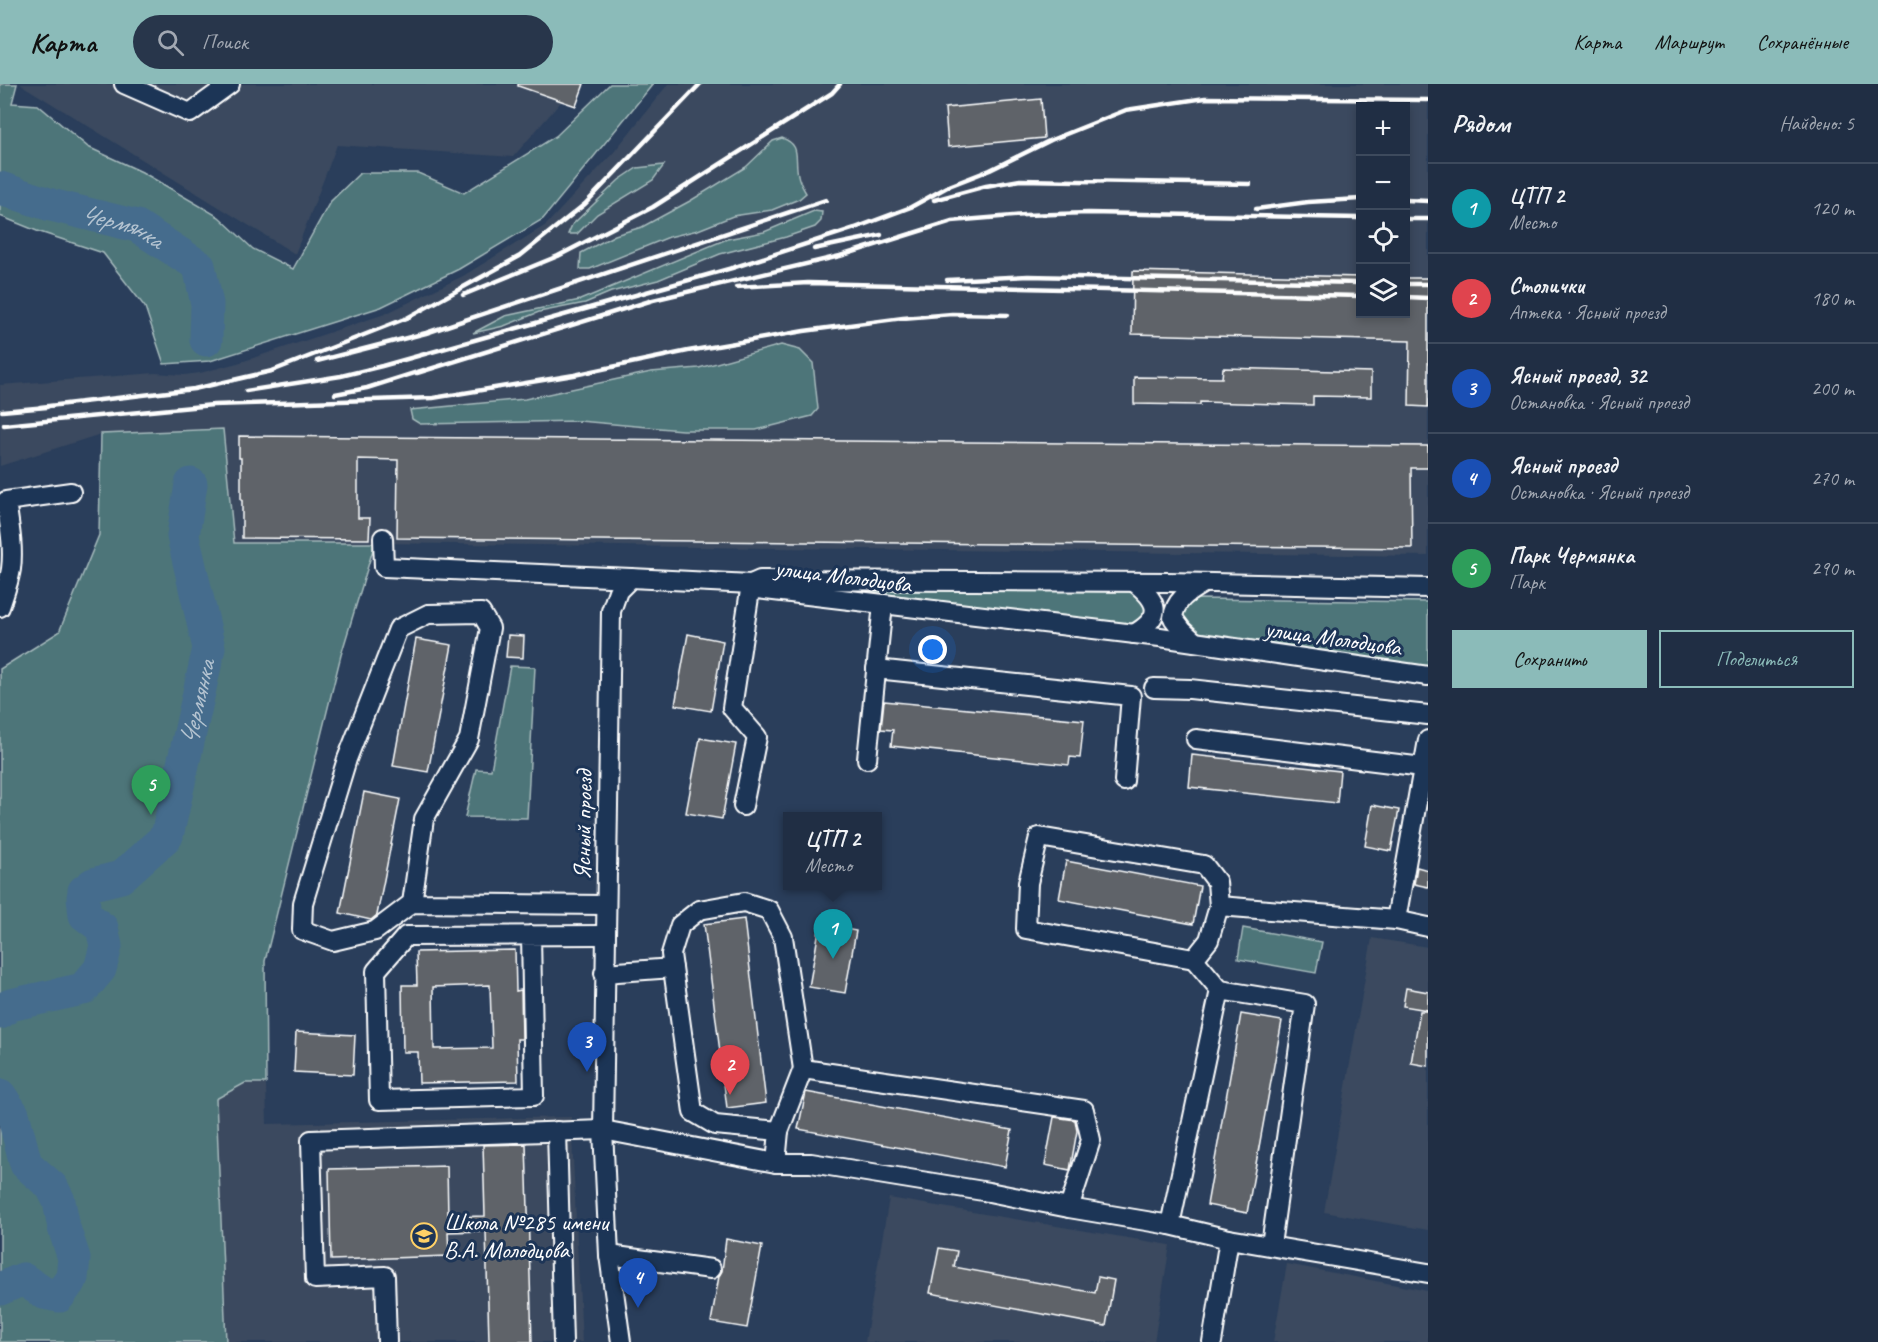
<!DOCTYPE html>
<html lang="ru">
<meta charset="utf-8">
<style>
body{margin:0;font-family:Caveat,sans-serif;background:#28364b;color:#f1f3f6}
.controls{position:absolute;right:18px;top:18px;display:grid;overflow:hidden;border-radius:0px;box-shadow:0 3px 9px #0003}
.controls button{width:54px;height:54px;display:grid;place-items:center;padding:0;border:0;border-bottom:2px solid #3d4a5d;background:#202e44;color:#f1f3f6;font:30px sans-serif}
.you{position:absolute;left:933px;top:566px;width:21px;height:21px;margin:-15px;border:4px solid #fff;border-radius:50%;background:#1a73e8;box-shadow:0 0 0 9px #1a73e833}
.badge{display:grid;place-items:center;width:39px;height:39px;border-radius:50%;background:#8bbbb9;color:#fff;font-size:20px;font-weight:700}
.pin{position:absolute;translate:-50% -50px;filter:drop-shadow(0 2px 3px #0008)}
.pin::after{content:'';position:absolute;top:32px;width:21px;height:18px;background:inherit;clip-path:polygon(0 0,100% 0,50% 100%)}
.popup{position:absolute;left:783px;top:728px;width:99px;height:78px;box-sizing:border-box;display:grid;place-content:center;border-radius:0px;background:#202e44;filter:drop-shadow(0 2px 4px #0005);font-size:20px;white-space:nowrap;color:#a2a8b2}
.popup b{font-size:22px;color:#f1f3f6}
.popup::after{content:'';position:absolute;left:50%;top:100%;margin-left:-12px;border:12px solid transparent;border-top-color:#202e44}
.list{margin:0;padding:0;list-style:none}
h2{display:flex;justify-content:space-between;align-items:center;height:78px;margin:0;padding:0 24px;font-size:26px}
h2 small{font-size:20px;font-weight:400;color:#a2a8b2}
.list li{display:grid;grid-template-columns:39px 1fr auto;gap:18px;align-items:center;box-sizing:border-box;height:90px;padding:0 24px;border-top:2px solid #3d4a5d}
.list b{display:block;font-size:22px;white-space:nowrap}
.list p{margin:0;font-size:20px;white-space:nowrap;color:#a2a8b2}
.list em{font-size:20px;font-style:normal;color:#a2a8b2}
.actions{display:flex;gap:12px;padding:18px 24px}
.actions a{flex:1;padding:14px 0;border:2px solid #8bbbb9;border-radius:0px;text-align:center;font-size:21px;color:#8bbbb9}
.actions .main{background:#8bbbb9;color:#111}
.icon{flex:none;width:33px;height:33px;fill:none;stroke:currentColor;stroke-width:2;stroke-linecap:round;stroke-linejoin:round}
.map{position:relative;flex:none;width:1428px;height:1258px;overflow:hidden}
header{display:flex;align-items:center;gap:36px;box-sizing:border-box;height:84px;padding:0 30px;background:#8bbbb9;color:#111}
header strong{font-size:28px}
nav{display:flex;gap:33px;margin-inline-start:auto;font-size:21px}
.search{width:420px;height:54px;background:#28364b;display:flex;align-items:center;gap:15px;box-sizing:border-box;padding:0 21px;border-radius:33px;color:#a2a8b2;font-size:22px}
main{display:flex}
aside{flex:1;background:#202e44}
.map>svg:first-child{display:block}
.built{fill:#3a495f;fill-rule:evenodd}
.green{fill:#4d7579;stroke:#a6babc;stroke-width:1.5}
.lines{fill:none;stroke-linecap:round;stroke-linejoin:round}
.river{stroke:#456c8d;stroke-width:33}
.building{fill:#5e6469;stroke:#fff;stroke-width:1.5;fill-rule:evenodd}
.minor-casing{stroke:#fff;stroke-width:22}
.minor{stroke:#1d3557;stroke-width:18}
.rail{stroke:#fff;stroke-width:4.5}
.labels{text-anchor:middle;stroke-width:6;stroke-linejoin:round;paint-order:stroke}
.street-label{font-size:24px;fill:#fff;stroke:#1d3557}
.poi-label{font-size:24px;fill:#fff;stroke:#1d3557;text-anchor:start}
.water-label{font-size:26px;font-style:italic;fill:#b5c4d1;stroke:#1d3557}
</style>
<header>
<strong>Карта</strong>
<div class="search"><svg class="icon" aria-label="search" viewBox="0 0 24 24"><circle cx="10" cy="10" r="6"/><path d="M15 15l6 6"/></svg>Поиск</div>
<nav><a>Карта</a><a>Маршрут</a><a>Сохранённые</a></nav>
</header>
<main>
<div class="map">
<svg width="1428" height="1258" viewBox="0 0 1428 1258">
<rect width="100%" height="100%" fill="#2a3e5b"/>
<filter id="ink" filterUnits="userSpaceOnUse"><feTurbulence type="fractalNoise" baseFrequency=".0167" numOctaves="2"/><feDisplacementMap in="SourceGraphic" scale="12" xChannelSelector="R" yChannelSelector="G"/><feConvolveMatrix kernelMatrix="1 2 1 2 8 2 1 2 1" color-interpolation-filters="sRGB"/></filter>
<g filter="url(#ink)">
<g class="built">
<polygon points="20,0 584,0 576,22 561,18 513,73 337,61 295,170"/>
<path d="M668 0H1428V472L375 459H234L101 350 0 382V301L155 289 184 291 200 289 241 278 385 230 463 192 546 141 614 68ZM1360 22H1406V230H1360Z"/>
<polygon points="1372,854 1428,863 1428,1146 1324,1128"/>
<polygon points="245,999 266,999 267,1040 571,1033 582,1258 226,1258 215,1015"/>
<polygon points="889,1114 1170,1161 1154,1258 865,1258"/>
<polygon points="1287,1180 1428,1207 1428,1258 1273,1258"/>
</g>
<g class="green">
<polygon points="0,0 17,0 12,19 38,21 88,63 142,88 219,133 253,165 293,185 330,118 360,89 418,89 464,109 556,52 610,0 653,0 543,135 459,185 381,223 210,277 164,280 145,223 103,169 37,147 0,132"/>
<path d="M782 54C802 61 794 74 798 91 799 98 803 104 806 109L799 115 772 126 733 132 698 146 669 153 590 185H580L581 169 615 151 642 143 690 117 746 83 773 57Z"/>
<polygon points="664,81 653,96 597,130 577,150 568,150 572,141 619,96 637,84"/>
<polygon points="814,127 822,128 821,137 815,143 786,153 720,170 658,196 611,208 585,219 539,228 504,242 473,249 505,232 580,216 727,155 764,148"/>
<polygon points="781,261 800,266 813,279 818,325 812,332 756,346 682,346 579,337 420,340 412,335 410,326 525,315 651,288 699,284"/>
<polygon points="223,345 234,459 375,459 341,571 265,877 266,999 245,999 216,1015 226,1258 0,1258 0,585 59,548 99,451 101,350"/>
<polygon points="842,504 1135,508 1147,519 1145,531 1132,542"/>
<path d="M1198 515 1428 518V582L1197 553 1182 535C1183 525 1188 519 1198 515Z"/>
<polygon points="510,582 535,583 527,734 465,733 476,685 491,686"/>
<polygon points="1243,844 1322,858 1316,889 1238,875"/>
</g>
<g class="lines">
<g class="river">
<path id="s1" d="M0 104 51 121 137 142 199 182 207 220 206 256"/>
<path id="s2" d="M0 929 10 921 83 905 100 885 106 862 102 844 85 831 83 814 84 807 93 800 121 793 167 752 209 564 183 452 191 400"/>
<polyline points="0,1011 13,1030 26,1080 52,1103 59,1117 64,1144 74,1174 72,1194 59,1212 44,1209 23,1195 0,1205"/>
</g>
</g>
<g class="building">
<polygon points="518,0 584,0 576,22 518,2"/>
<polygon points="1041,15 1044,54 948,63 945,24"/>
<polygon points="1133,187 1360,193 1360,230 1406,230 1406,194 1428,194 1428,323 1409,322 1410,257 1132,250"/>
<polygon points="1223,284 1371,288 1371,313 1313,312 1313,321 1200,318 1200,321 1134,320 1134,293 1222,294"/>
<polygon points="239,352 1428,362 1428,384 1411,384 1412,464 397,454 398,376 358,375 358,434 370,434 369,455 242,454 242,416 241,416 241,374 239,374"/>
<polygon points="688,550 723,557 711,627 675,621"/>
<polygon points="508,551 524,552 523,574 506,573"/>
<polygon points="416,555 452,561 428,688 393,682"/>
<polygon points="884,617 1084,636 1080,674 1070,673 1069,681 891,662 893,646 881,645"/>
<polygon points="700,654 736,660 722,735 686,729"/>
<polygon points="1192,671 1340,687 1337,719 1189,703"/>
<polygon points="364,708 400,715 377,831 371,836 340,829"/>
<polygon points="1372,721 1399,726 1391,767 1365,762"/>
<polygon points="1066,777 1200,802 1193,840 1059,815"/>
<polygon points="1417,783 1428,786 1428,803 1414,800"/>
<polygon points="744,835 766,1019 727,1024 704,840"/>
<polygon points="820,840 856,847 845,909 809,903"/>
<path d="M515 866 516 907 521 906 522 955H517L518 997 419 999 418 968H403L402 901H417L416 868ZM490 901 492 964 434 965 433 903Z"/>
<polygon points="1406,904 1428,908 1428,926 1403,922"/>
<polygon points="1420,927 1428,927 1428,982 1411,979"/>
<polygon points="1241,930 1282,937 1247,1129 1207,1121"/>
<polygon points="296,948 355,951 353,991 294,988"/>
<polygon points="806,1008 1012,1046 1005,1083 798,1045"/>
<polygon points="1054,1033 1075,1036 1077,1047 1070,1086 1045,1081"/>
<polygon points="526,1060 532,1258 489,1258 486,1147 448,1148 449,1172 331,1176 329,1085 447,1082 448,1133 485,1132 483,1061"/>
<polygon points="726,1155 762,1162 747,1244 711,1238 719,1192 722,1187"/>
<polygon points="939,1164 957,1167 954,1183 1095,1209 1098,1193 1114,1196 1106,1242 930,1209"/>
</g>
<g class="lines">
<g class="minor-casing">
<g id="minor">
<polyline points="124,0 190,29 230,0"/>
<polyline points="383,454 384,483 631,494"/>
<path d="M1134 498C1159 518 1164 532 1134 550"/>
<polyline points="757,505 1160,553 1428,592"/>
<path d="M0 523C4 511 9 498 11 485 14 463 9 439 6 417L71 408"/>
<path d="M1195 558 1182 546 1173 534C1175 515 1189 508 1204 499"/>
<polyline points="876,585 1131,612 1124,697"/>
<polyline points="1154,604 1190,605 1428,631"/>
<polyline points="1196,655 1423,683"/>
<polyline points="1428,656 1396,836 1428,843"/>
<polyline points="867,675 883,520"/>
<polyline points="743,722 757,653 732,624 751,500"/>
<polyline points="412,819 424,735 469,655 490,544 481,529 428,530 398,545 347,675 303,819 302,846 333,857 375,847 412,819 605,821"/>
<polyline points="1219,822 1209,856 1194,875 1026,845 1028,799 1039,753 1204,781 1217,798 1219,822 1396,836"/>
<polyline points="531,851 534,1012 379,1016 376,887 406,852 605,851"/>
<polyline points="1194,875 1220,906"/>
<polyline points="604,889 673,884"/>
<polyline points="557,1047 563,1258"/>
<polyline points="779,1047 803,985"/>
<polyline points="776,1079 779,1047 715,1041 693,1028 671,870 680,841 699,826 744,818 769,826 783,853 803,985 1084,1026 1091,1056 1069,1124"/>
<polyline points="1170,1141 1220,906 1305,920 1271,1161"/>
<polyline points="609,1171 711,1185"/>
<polyline points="387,1258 385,1192 315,1195 311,1056 603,1046 776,1079 811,1079 989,1108 1069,1124 1170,1141 1229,1155 1428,1189"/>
<polyline points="621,1258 609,1171 603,1046 611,527 618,507 631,494 751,500 760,496 1168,498 1428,504"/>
<polyline points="1212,1258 1229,1155"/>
</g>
</g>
<use href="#minor" class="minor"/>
<g class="rail">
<polyline points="934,116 986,102 1020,96 1250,100"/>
<polyline points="1406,116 1428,117"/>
<polyline points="1256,125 1308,118 1360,115"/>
<polyline points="1406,135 1428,135"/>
<polyline points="814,165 881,151"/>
<polyline points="947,196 1028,192 1360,199"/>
<polyline points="1406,200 1428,200"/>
<polyline points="736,203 808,199 1360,212"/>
<polyline points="463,211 558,172 653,123 832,9 840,0"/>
<polyline points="1406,213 1428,214"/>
<polyline points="317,277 426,249 826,116"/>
<polyline points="417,289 653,216 840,172 952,137 1025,131 1088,129 1360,134"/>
<polyline points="246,307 341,292 382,282 732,184 855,144 911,123 949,102 990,86 1051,56 1126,26 1205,14 1428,16"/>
<polyline points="335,310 367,304 424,286"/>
<polyline points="40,323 194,305 272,287 407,234 520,172 585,120 700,0"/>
<polyline points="2,327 47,323"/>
<polyline points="4,341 213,321 433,314 574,291 688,267 804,247 903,234 952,230 1008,231"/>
</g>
</g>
</g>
<defs>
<g id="school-ring" transform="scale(1.35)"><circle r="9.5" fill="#1d3557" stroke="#ffd166" stroke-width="1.5"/><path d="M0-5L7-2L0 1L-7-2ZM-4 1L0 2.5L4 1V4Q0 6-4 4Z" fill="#ffd166"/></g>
</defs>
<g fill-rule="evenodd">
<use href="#school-ring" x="424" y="1152"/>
</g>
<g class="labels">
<g class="street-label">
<text transform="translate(843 492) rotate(7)" y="8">улица Молодцова</text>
<text transform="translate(1333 554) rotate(8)" y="8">улица Молодцова</text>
<text transform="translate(583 741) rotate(-89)" y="8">Ясный проезд</text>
</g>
<g class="poi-label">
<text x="444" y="1146">Школа №285 имени<tspan x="444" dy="28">В.А. Молодцова</tspan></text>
</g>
<g class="water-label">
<text dy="9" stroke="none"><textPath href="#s1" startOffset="128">Чермянка</textPath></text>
<text dy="9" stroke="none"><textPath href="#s2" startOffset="440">Чермянка</textPath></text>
</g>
</g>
</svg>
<div class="controls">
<button>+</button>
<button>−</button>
<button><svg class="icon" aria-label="locate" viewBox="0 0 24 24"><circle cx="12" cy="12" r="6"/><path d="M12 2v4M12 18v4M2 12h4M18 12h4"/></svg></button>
<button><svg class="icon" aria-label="layers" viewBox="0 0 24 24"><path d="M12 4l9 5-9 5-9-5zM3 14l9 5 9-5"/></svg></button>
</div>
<div class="you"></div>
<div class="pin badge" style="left:833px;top:875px;background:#0f9aa8">1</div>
<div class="popup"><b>ЦТП 2</b>Место</div>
<div class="pin badge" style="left:730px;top:1011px;background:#e0444e">2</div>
<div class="pin badge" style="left:587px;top:988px;background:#1a4fb4">3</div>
<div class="pin badge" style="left:638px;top:1224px;background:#1a4fb4">4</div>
<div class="pin badge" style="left:151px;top:731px;background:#2e9e5b">5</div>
</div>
<aside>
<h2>Рядом<small>Найдено: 5</small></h2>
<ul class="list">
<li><span class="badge" style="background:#0f9aa8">1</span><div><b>ЦТП 2</b><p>Место</p></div><em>120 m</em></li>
<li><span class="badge" style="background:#e0444e">2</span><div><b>Столички</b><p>Аптека · Ясный проезд</p></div><em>180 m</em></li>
<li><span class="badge" style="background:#1a4fb4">3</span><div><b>Ясный проезд, 32</b><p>Остановка · Ясный проезд</p></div><em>200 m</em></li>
<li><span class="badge" style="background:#1a4fb4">4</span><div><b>Ясный проезд</b><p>Остановка · Ясный проезд</p></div><em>270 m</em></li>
<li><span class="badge" style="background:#2e9e5b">5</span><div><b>Парк Чермянка</b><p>Парк</p></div><em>290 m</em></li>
</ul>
<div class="actions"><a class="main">Сохранить</a><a>Поделиться</a></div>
</aside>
</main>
